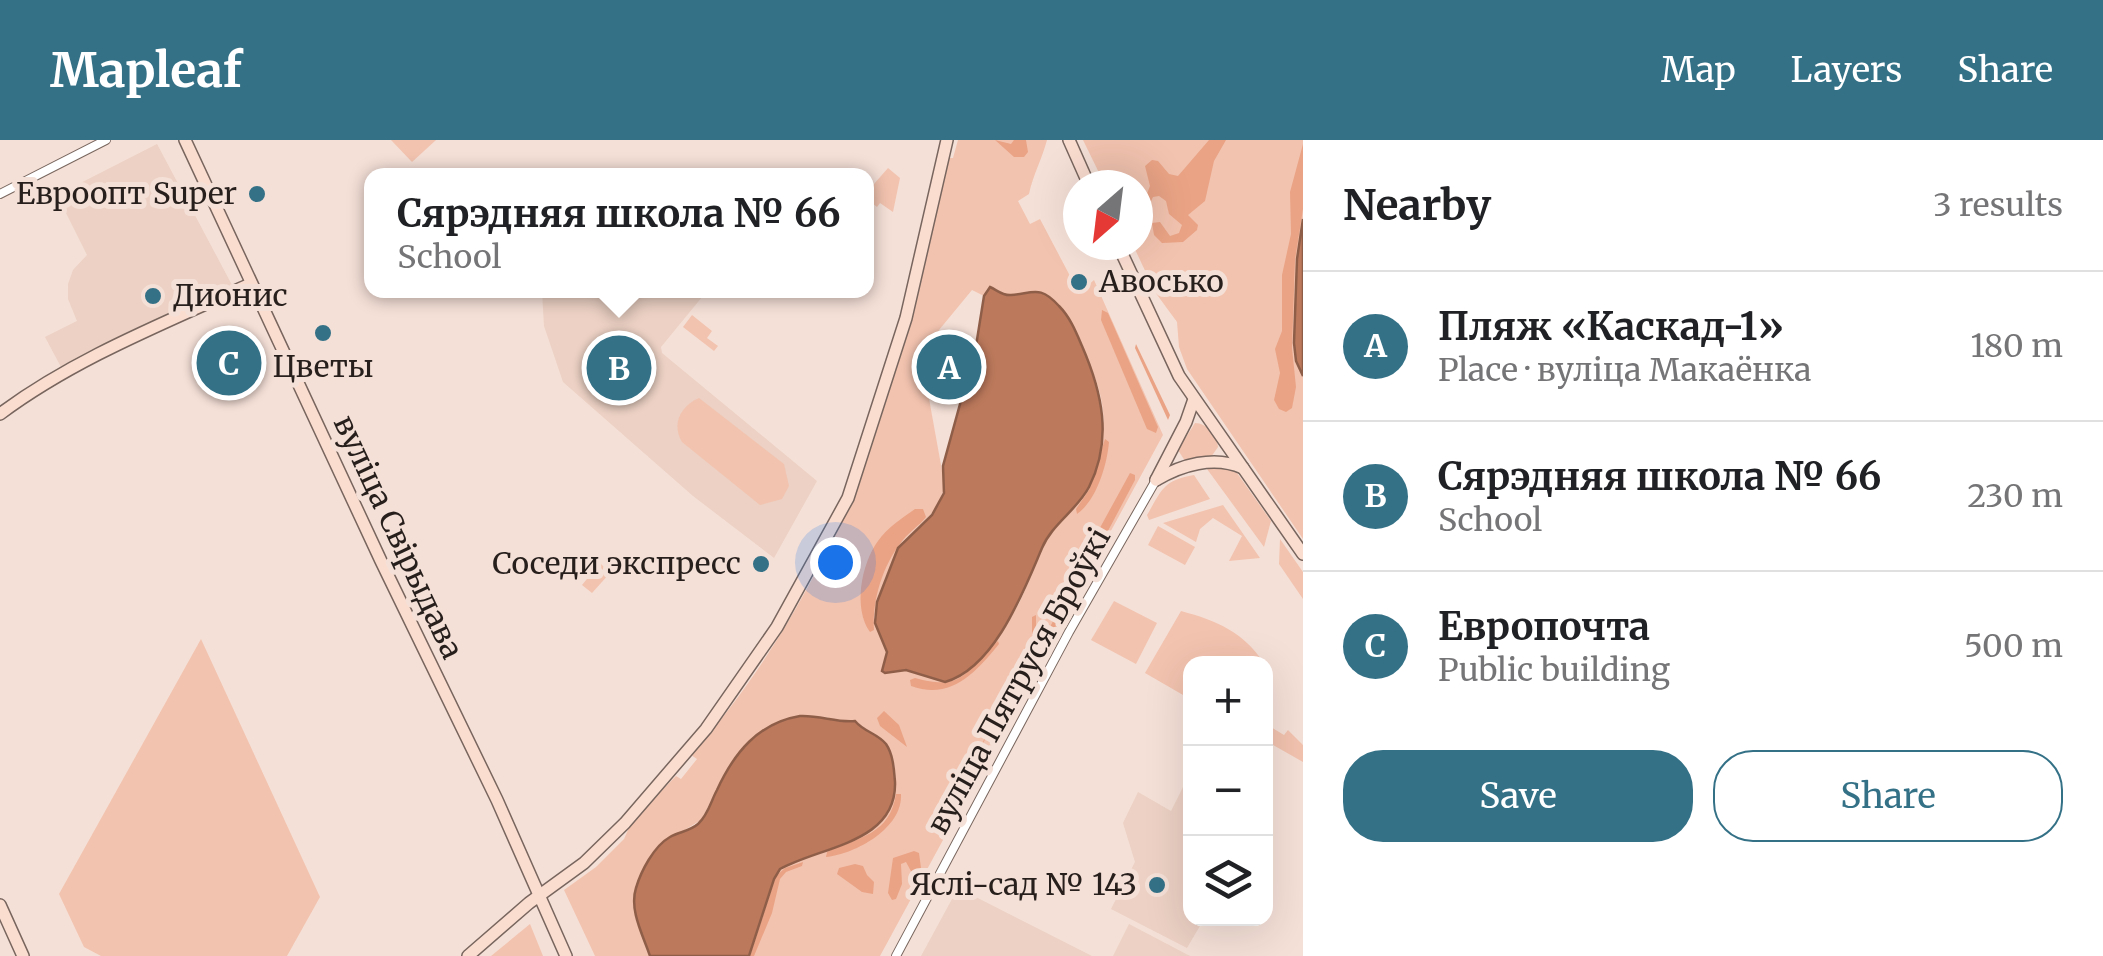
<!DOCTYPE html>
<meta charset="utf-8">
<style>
body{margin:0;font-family:Merriweather,serif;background:#f6f6f6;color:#202124}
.controls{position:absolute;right:30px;bottom:30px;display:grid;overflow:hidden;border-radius:20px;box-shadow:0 10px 40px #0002}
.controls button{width:90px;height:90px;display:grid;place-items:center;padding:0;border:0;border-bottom:2px solid #e0e0e0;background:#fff;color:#202124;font:50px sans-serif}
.compass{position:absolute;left:1063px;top:30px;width:90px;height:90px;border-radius:50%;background:#fff;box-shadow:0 10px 40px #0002;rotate:208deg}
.you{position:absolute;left:835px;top:422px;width:35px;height:35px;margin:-25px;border:8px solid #fff;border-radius:50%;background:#1a73e8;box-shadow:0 0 0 15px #1a73e833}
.badge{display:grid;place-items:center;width:65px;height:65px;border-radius:50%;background:#347187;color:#fff;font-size:32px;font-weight:700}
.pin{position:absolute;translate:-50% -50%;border:5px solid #fff;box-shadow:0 2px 10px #0006}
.popup{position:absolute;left:364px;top:28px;width:510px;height:130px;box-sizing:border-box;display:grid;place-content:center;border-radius:20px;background:#fff;filter:drop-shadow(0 2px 8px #0005);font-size:32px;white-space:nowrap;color:#757577}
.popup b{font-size:38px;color:#202124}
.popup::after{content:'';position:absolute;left:50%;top:100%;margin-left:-20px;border:20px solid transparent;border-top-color:#fff}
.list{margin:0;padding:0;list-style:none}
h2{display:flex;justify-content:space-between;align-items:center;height:130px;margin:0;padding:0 40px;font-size:42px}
h2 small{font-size:32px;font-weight:400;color:#757577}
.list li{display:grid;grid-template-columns:65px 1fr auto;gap:30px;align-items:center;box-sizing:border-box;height:150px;padding:0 40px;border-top:2px solid #e0e0e0}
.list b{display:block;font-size:38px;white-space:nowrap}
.list p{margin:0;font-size:32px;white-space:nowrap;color:#757577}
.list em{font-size:32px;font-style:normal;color:#757577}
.actions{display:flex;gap:20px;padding:30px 40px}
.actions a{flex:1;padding:22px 0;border:2px solid #347187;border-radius:40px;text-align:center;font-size:35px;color:#347187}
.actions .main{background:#347187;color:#fff}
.icon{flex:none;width:55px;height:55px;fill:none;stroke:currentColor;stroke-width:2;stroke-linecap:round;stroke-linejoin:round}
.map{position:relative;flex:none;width:1303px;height:816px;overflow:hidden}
header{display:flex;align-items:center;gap:60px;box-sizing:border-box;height:140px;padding:0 50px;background:#347187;color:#fff}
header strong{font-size:48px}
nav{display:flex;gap:55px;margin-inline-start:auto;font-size:35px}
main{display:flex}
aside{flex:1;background:#fff}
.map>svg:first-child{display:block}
.built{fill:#ecd1c4}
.green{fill:#f2c3af;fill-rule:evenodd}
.forest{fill:#eaa385}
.water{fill:#bc795c;stroke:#8f5e49;stroke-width:2.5}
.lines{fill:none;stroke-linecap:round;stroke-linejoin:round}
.street-casing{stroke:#78665e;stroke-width:10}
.secondary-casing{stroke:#78665e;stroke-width:14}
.street{stroke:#fff;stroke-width:8}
.secondary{stroke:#fbddd0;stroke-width:11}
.poi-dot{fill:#347187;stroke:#f5e0d7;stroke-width:4}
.labels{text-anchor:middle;stroke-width:10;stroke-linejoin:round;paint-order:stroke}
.poi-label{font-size:30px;fill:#261f1c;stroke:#f5e0d7;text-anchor:end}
.street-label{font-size:30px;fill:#261f1c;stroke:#f5e0d7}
</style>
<header>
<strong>Mapleaf</strong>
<nav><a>Map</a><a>Layers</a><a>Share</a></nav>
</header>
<main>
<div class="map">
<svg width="1303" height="816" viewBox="0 0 1303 816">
<rect width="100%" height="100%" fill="#f5e0d7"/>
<g class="built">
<polygon points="157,4 232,145 61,227 45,197 77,181 68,159 68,144 73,130 87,115 57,55"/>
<polygon points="542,151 707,151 661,207 662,213 817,341 774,418 693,356 563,242 544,186"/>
<polygon points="1186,641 1190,644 1190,778 1204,779 1187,808 1111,769 1135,722 1123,683 1138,652 1171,671"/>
<polygon points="958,748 1092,816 921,816"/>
<polygon points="1129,784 1190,816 1113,816"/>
</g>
<g class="green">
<polygon points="391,0 436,0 412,22"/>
<path d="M958 0H1047C1042 19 1033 35 1029 54L1018 61 1030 84 1040 79 1079 153 1094 140 1163 295 880 816H749L774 739 780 729 874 689C896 672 903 628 886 605 879 594 863 589 854 580L842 582 826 577 800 576 746 604 729 627 701 680 660 705 637 745 634 769 650 816H595L564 750 596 727 624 699 632 681 676 636 681 639 697 619 691 615C782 513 848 385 888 255 912 178 928 97 947 18H953ZM994 148 1007 155C1042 151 1062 165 1077 197 1091 225 1107 259 1103 291 1101 315 1094 343 1078 362 1068 373 1056 383 1048 396 1036 415 1031 439 1021 459 1009 485 973 534 945 542L906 530 882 532 887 512 874 478 885 438 902 402 935 370 945 347 926 242 930 211 939 190 972 150 984 156 987 149Z"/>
<polygon points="1083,0 1303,0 1303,399 1187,229 1179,207 1177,182 1155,152 1133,105 1138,105 1138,45 1105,45"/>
<polygon points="888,28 900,38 893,72 880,63 877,67 867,59 867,52"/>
<polygon points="692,175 712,191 707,198 718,206 714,211 683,187"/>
<path d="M699 258 784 324 789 346 782 359 760 365 682 302C671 283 681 266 699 258Z"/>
<path d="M1195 283C1207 283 1217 296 1218 307L1211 317 1185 321 1178 310Z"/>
<polygon points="1222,325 1237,333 1271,381 1264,407 1207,329"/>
<path d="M1194 335 1210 359 1149 380 1147 375C1162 350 1163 340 1194 335Z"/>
<polygon points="1223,365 1260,418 1229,421 1242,396 1213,378 1200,389 1196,402 1163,383"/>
<polygon points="1158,386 1195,407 1185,425 1148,405"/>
<polygon points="1280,399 1303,432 1303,459 1279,424"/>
<polygon points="600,423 610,433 592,453 582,445"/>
<polygon points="1114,461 1157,483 1136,524 1091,500"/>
<path d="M1181 471C1218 481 1243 492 1264 523L1190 524V559L1145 533Z"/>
<polygon points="201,499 320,757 287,816 101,816 84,807 59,754"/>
<polygon points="1266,584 1284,595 1288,590 1303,605 1303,622 1266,601"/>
<polygon points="530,784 543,816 491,816"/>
</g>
<g class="forest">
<polygon points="995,0 1011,4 1014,0 1026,0 1028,12 1024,17 1014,17"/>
<polygon points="1209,0 1226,0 1214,21 1205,61 1188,75 1198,85 1197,90 1183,102 1162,103 1154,95 1152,83 1160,82 1170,96 1179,93 1182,85 1169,74 1166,61 1159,56 1153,57 1145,74 1140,72 1150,46 1145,26 1152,20 1158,21 1169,34 1178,36"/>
<polygon points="1303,4 1303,69 1295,120 1292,208 1296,247 1292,268 1286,272 1279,269 1274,260 1280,233 1275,209 1282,191 1282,135 1291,94 1290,52"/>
<polygon points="1102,170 1108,173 1158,287 1156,293 1147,289 1101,180"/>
<polygon points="1136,204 1170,275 1168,280 1135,208"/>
<path d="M1105 299 1109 302C1107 326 1096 361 1077 374L1076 369 1089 350Z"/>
<path d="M1130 333 1135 335V340L1048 504 1041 512 1033 507 1026 513 1024 509 1032 497V477L1036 475V502C1051 493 1056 474 1062 457Z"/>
<path d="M915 369H923L926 377C919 386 910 391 903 400 883 424 872 460 874 490L870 492C853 469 861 424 878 401 887 388 902 378 915 369Z"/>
<path d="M998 501 999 504C976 532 951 561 911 546L910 540 915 538C966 552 964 530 998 501Z"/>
<polygon points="1021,525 1022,530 972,624"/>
<polygon points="884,571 899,585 907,607 880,586 877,578"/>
<path d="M896 654H901C903 688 856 714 826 717L827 712C860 697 890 694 896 654Z"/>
<polygon points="914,711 919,713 921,728 912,733 906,722 901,724 902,744 896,759 892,760 888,753 893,718"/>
<polygon points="803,722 802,726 786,732 780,739 772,773 754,816 750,816 776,736 785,728"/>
<polygon points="855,724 863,726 867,735 874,742 873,754 862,752 837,734 839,728"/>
</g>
<g class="water">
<polygon points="1303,79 1303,236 1296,221 1294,203 1297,119"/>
<path d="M990 147C997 150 1003 156 1011 155 1034 153 1040 145 1059 166 1070 177 1076 192 1082 206 1102 252 1113 299 1089 347 1077 370 1052 384 1042 408 1024 450 995 528 945 542L906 530 885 533 882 531 887 512 875 483 877 462 898 408 932 375 944 353 943 326 976 206 984 156Z"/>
<path d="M800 576C820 575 837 583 855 581 864 592 877 593 886 604 893 614 894 629 895 642 897 703 822 706 780 729L774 739 749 816H650C643 795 629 770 636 748 641 731 654 706 670 697 679 692 690 691 698 684 708 675 711 661 717 650 734 613 758 583 800 576Z"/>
</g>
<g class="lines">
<g class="street-casing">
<g id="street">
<polyline points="0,54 106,0"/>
<polyline points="896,816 1069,492 1156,340"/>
</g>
</g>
<g class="secondary-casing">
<g id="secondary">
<polyline points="185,0 381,421 497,660 566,816"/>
<polyline points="1069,0 1089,45"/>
<polyline points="1118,105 1179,236 1303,414"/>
<path d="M0 274C75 218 165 183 250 144"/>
<path d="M1156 340C1181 325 1214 315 1243 328"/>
<polyline points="1156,340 1186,282 1194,259"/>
<polyline points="0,765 23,816"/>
<polyline points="468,816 529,763 584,723 625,683 706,589 777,487 848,358 906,178 947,0"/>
</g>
</g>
<use href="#street" class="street"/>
<use href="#secondary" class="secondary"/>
</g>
<g class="poi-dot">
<circle cx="257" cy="54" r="10"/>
<circle cx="1079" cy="142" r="10"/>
<circle cx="153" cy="156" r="10"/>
<circle cx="323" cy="193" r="10"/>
<circle cx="761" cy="424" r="10"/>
<circle cx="1157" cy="745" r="10"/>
</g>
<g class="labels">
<g class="poi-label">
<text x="237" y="64">Евроопт Super</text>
<text x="1099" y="152" text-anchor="start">Авосько</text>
<text x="173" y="166" text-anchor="start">Дионис</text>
<text x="323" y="237" text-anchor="middle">Цветы</text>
<text x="741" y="434">Соседи экспресс</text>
<text x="1137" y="755">Яслі-сад № 143</text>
</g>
<g class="street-label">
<text transform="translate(398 397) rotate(65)" y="10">вуліца Свірыдава</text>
<text transform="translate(1019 541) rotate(-61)" y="10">вуліца Пятруся Броўкі</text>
</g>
</g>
</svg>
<div class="controls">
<button>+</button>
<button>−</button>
<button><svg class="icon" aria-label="layers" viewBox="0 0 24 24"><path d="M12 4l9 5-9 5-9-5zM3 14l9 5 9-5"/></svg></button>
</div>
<svg class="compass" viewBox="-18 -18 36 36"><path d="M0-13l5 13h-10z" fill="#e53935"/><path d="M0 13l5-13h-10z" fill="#757577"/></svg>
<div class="you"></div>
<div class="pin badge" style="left:949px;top:227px">A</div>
<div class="pin badge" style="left:619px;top:228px">B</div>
<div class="popup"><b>Сярэдняя школа № 66</b>School</div>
<div class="pin badge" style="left:229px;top:223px">C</div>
</div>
<aside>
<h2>Nearby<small>3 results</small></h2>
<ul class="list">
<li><span class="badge">A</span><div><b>Пляж «Каскад-1»</b><p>Place · вуліца Макаёнка</p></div><em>180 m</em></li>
<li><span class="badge">B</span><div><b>Сярэдняя школа № 66</b><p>School</p></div><em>230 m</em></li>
<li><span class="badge">C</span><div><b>Европочта</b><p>Public building</p></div><em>500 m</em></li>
</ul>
<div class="actions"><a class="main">Save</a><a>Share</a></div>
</aside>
</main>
